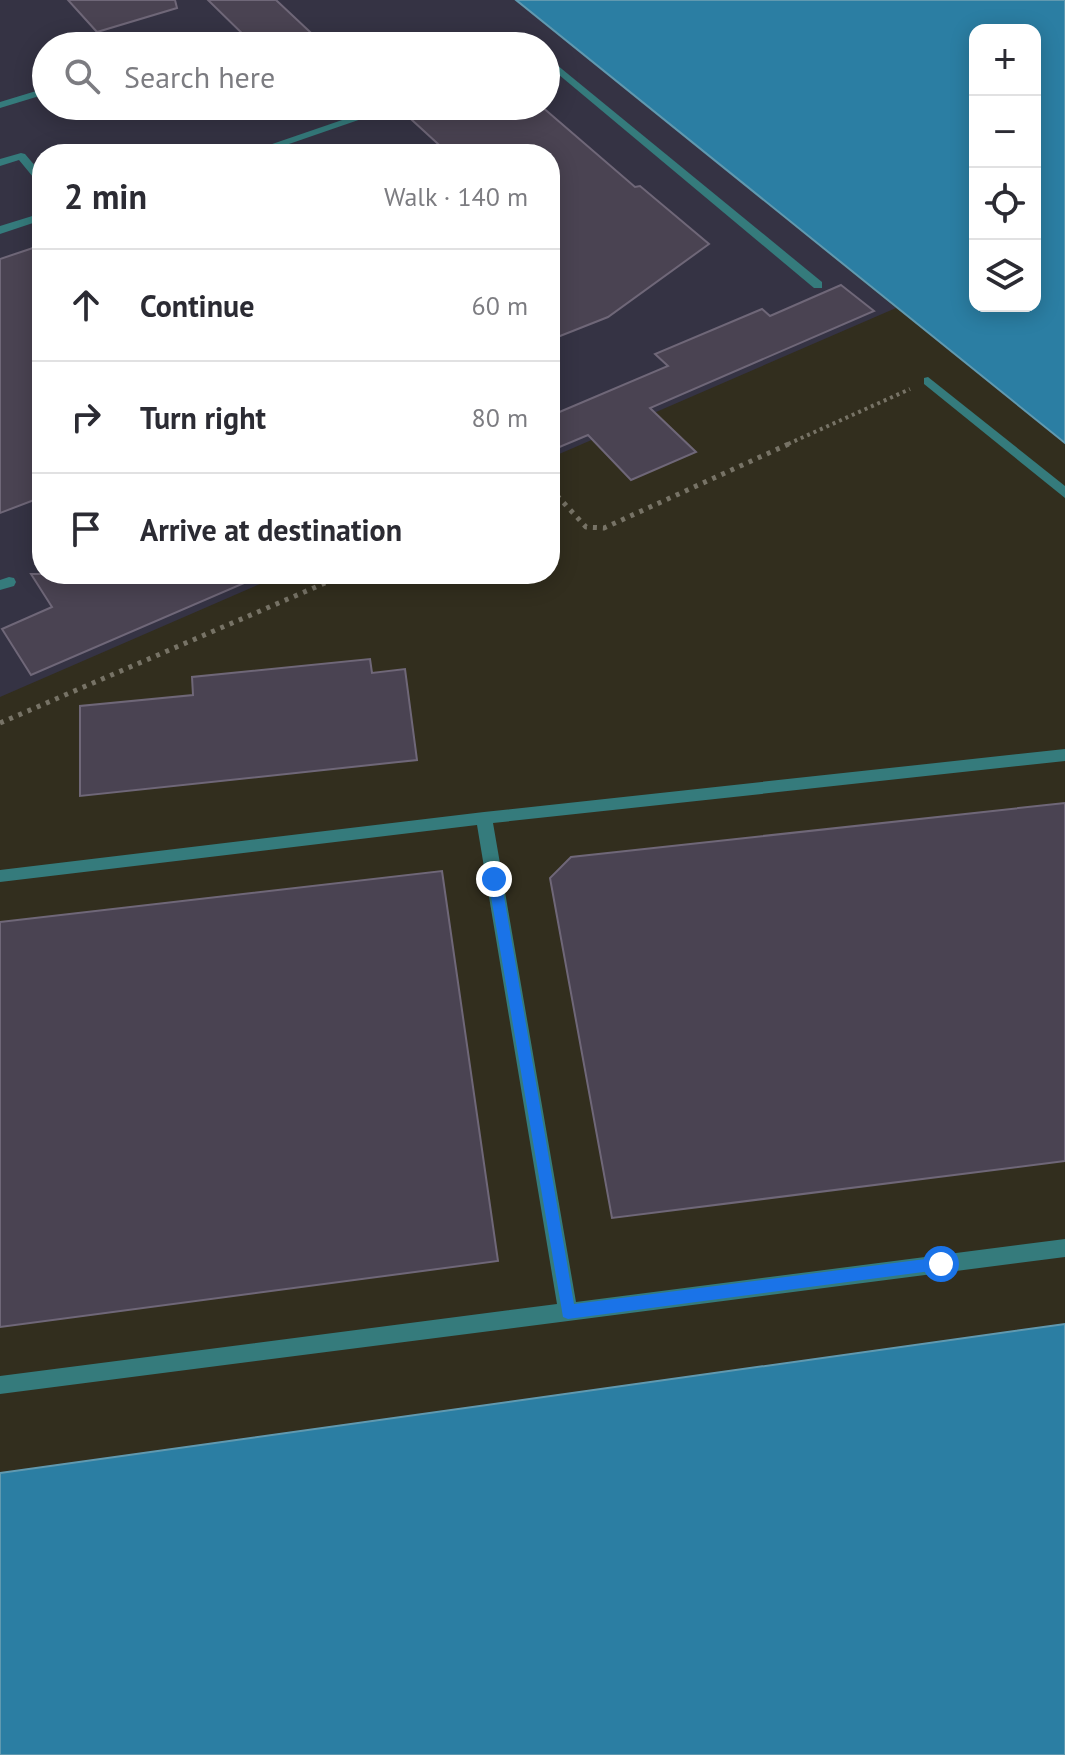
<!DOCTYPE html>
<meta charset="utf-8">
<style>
body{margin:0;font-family:"PT Sans",sans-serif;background:#f2f2f3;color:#2b2b33}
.controls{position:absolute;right:24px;top:24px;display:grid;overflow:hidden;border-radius:16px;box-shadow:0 4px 20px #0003}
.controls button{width:72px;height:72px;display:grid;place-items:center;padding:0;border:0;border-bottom:2px solid #e1e1e2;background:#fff;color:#2b2b33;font:40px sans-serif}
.stop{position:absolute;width:24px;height:24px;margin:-18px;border:6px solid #1a73e8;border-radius:50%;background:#fff}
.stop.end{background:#1a73e8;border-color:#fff;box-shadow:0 2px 8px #0008}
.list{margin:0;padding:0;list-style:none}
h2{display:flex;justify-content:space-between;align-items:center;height:104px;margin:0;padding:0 32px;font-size:34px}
h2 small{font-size:26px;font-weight:400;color:#7c7c81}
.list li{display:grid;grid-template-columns:52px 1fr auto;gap:24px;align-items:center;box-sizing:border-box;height:112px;padding:0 32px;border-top:2px solid #e1e1e2}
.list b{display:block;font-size:30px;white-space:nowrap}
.list em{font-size:26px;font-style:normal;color:#7c7c81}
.icon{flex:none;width:44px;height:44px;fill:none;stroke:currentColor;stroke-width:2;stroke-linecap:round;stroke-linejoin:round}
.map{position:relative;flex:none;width:1065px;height:1755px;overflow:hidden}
.search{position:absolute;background:#fff;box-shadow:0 4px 20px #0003;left:32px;top:32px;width:528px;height:88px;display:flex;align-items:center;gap:20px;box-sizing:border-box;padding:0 28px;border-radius:44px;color:#7c7c81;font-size:30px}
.panel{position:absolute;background:#fff;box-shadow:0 4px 20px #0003;left:32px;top:144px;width:528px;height:440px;border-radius:32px}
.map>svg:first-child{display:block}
.industrial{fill:#353344;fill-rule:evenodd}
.water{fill:#2b7ea3;stroke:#6099b0;stroke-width:2;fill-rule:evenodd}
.building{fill:#4a4352;stroke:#6f6778;stroke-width:2}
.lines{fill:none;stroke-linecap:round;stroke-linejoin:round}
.path-far1{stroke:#777366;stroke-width:4;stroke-dasharray:3 4;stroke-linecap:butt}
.path{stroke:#777366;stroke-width:5;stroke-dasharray:4 6;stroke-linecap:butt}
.lane{fill:#357b7c;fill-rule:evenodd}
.route{fill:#1a73e8}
</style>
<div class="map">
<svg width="1065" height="1755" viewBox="0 0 1065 1755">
<rect width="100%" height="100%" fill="#322e1e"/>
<path class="industrial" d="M0 0H516L896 308 550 458V154H42V574H283L0 697ZM46 46H546V106H46Z"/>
<g class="water">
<path d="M516 0H1065V443ZM975 30H1035V306H975Z"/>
<polygon points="1065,1324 1065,1755 0,1755 0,1473"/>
</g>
<g class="building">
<polygon points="68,0 175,0 177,8 97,32"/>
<polygon points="208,0 276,0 325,46 255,46"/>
<polygon points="402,106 541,106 635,187 640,186 709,244 608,317 550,340 550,154 449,154 400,109"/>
<polygon points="42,245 42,497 0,513 0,259"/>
<polygon points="841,285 874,311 650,408 696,452 631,480 588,435 550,451 550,416 668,366 655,354 762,309 770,316"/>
<polygon points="31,574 265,574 31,675 2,629 52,607"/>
<polygon points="370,659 372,673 405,669 417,760 80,796 80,706 193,695 192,677"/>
<polygon points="1065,803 1065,1161 612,1218 550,878 571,857"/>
<polygon points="442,871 498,1261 0,1327 0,922"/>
</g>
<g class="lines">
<polyline class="path-far1" points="788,444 910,389"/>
<g class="path">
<polyline points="550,488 586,527 604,528 793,442"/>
<polyline points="0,723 346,574"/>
</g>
<g class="lane">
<polygon points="221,32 225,33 225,37 198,46 183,46"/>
<polygon points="546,56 822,282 822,288 814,288 546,64"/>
<polygon points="46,88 46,94 0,108 0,102"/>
<polygon points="383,106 399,106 260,154 243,154"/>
<polygon points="21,153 25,154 42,174 42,184 38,183 19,160 0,166 0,159"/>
<polygon points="42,213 42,220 0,234 0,226"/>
<polygon points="928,377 1065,486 1065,498 924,384 924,378"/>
<polygon points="9,577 14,578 16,582 14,586 0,590 0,580"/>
<polygon points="1065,749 1065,761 493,823 576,1302 1065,1239 1065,1257 0,1394 0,1376 557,1304 477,825 0,882 0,870 484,812"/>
</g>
</g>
<polygon class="route" points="494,874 501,879 574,1304 941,1257 948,1264 946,1269 568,1319 563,1317 488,879"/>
</svg>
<div class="controls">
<button>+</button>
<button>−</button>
<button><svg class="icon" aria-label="locate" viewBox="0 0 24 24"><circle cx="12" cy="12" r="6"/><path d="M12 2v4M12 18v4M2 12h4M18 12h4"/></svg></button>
<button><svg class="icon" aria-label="layers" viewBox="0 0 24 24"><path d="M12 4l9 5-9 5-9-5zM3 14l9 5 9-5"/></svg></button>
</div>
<div class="stop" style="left:941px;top:1264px"></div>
<div class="stop end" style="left:494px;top:879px"></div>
<div class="search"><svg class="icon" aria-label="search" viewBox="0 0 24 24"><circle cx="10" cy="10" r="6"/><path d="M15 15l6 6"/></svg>Search here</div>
<section class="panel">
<h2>2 min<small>Walk · 140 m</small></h2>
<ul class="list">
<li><svg class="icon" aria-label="ahead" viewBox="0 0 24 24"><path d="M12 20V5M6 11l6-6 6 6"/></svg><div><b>Continue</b></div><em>60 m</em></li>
<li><svg class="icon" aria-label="right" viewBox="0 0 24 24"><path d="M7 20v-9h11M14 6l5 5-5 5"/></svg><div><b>Turn right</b></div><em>80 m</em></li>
<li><svg class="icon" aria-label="arrive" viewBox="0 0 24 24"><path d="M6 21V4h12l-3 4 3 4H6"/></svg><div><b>Arrive at destination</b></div></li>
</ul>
</section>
</div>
